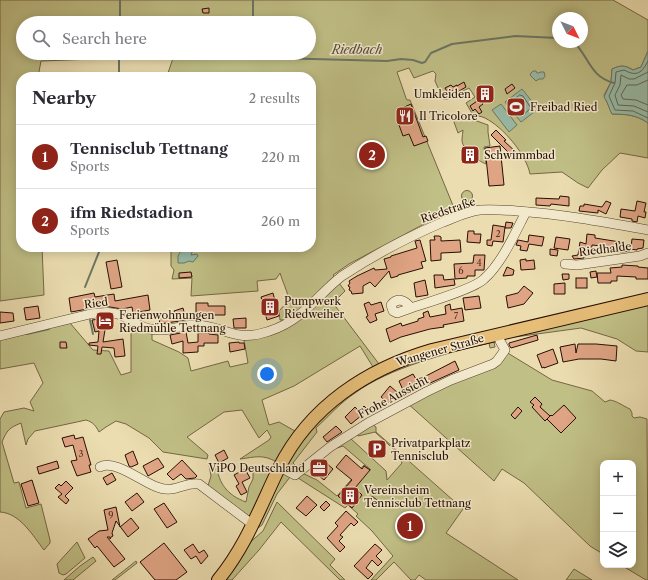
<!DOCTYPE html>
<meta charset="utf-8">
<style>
body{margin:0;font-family:"Libre Caslon Text",serif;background:#f7f7f7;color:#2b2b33}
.controls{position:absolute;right:12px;bottom:12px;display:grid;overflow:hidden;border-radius:8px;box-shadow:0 2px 10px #0003}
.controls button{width:36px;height:36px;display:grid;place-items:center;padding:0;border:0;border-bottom:1px solid #e1e1e2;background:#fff;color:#2b2b33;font:20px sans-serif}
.compass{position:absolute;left:552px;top:12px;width:36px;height:36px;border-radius:50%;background:#fff;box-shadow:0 2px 10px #0003;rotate:132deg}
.you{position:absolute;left:267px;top:374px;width:14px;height:14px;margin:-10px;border:3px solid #fff;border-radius:50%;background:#1a73e8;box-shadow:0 0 0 6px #1a73e833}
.badge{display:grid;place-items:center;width:26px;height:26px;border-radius:50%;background:#8f2418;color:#fff;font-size:13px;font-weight:700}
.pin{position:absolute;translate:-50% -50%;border:2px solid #fff;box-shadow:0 1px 4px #0006}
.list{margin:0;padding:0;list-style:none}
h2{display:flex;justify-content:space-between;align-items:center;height:52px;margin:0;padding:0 16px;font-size:17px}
h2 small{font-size:13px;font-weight:400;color:#7c7c81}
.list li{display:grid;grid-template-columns:26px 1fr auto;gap:12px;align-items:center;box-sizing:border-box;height:64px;padding:0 16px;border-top:1px solid #e1e1e2}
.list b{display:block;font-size:15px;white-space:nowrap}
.list p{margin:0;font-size:13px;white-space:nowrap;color:#7c7c81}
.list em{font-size:13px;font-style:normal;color:#7c7c81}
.icon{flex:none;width:22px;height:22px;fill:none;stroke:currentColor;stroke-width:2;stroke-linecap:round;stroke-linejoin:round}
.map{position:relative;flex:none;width:648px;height:580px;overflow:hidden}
.search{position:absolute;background:#fff;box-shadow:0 2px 10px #0003;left:16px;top:16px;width:300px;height:44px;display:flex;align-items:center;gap:10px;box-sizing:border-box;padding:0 14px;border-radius:22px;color:#7c7c81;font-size:15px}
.panel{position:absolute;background:#fff;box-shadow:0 2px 10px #0003;left:16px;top:72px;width:300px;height:180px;border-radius:16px}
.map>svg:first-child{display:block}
.green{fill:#c0bf86;stroke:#746644;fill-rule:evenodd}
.water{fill:#99bca8;stroke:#6c7666}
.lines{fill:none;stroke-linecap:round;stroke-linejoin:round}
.shore{stroke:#606556;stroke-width:1}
.stream{stroke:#6c7666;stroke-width:2}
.building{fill:#dfa484;stroke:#280e03}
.minor-casing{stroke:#59422e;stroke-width:10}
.major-casing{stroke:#280e03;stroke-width:14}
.minor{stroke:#f2e9cc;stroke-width:9}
.major{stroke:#e6be78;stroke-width:12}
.labels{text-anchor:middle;stroke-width:3;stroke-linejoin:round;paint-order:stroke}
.number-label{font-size:9px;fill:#563423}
.poi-label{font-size:11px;fill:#280e03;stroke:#f2e9cc;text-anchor:start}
.street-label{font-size:11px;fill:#280e03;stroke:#f2e9cc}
.water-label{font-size:12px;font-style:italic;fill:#504b3d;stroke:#f2e9cc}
</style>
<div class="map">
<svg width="648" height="580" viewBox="0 0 648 580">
<rect width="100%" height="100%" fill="#ebddb0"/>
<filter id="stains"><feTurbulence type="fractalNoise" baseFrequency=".005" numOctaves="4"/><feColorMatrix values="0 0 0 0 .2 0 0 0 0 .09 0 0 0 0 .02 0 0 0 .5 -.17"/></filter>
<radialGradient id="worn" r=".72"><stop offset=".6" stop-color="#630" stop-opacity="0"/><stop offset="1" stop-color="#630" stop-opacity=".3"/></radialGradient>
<g class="green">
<path d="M0 0H613L648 20V51L641 67 633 70C625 65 621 65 612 69L611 82 604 95 612 114C626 114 637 115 648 123V158L620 153 602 170 588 188 578 183 562 172 530 174C526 154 503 127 485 118 481 116 477 116 473 115L466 103 475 97 469 88 448 99H443L435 81 436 74 433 71 414 78 409 68 397 72 406 98 407 100H410L454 208 349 264 333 275 345 291 333 303 379 364 373 367 360 346 294 386 262 400 269 425 279 422 295 431 294 435 277 462C262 454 256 457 240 459L269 440 271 437 267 430 259 438 242 410 224 412 187 437 208 455 207 459 163 452 149 438 126 424 116 421 106 427 99 432C96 426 93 422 86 420L35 431 28 439 26 445 21 423C9 428 7 430 2 442L14 483 19 482 26 508 41 504 50 540V543L44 550C33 536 20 513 0 512V419L4 412 24 408 34 411 30 402 43 383 34 363 0 369V339L70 323 93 350 109 351 121 375 131 372V321L152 328V340L179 352 188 358 191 371 228 361 230 367 248 363 244 340 286 320H280L279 311 289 300C287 290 283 283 280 273L276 279 257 281 258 291 191 296 192 278 172 279 174 270 171 266V247H311V77H172L168 73 173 58H121L41 61 38 77H21V247H42L44 295 0 301ZM558 18H582V42H558ZM23 23H309V53H23Z"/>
<path d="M458 111 462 114 468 115 474 120 488 125V132L490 146 484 147 486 164C478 161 461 149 462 139 462 136 463 133 463 130L458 133 454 122Z"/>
<circle cx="467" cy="196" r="5.5"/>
<polygon points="648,304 648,352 636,351 617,339 581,328 515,337 517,335"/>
<path d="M494 342 495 347 490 348 489 343C447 353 389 368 355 393 340 403 329 416 316 428L317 432 293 463 299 469H294L288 467V460L314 425 347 394 410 361Z"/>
<path d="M506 352 552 380 592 391 605 402 610 400C617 401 623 406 630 409L632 413V416L634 418 640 417 647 419 648 580H646L621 565H633V463H603V554L590 546 524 483 502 469 494 481 406 402 493 364Z"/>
<polygon points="373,425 376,427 376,432 463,509 446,533 518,580 426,580 419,575 415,580 411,580 394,562 376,580 371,580 393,556 372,531 356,516 358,514 348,505 345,508 298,478 296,476 300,472 317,480 337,496 364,465 371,470 343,446 337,448 336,446 350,438 386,471 387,480 402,463 401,461 403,458 375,432 358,436 357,433"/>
<path d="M216 464C219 484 227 495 246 502L249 487 253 479V472L267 470 271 473 251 518 207 489 211 476 209 465Z"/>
<polygon points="283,474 286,474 290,477 277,494 262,525 258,528"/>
<polygon points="277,502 335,559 330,565 345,580 340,580 281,522 259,550 232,580 223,580 247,545 263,531"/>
<polygon points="77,542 85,558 66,574 63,575 59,573 57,564"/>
<polygon points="93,557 96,561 73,580 64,580 80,566"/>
<polygon points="136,561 137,563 115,580 112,580"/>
<polygon points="574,569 592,580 566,580"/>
</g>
<g class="water">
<path d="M648 51V123C637 115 626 114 612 114 609 109 608 102 604 97L611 82 612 69C621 65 624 65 633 70L641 67Z"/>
<polygon points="533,71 536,71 537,73 539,73 540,72 544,72 545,76 543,79 539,79 536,81 530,75 531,73"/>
<polygon points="522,89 538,109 521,122 505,102"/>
<polygon points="501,104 517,125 509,132 492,110"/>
<polygon points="183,247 194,247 191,255 197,254 198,256 193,262 189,261 184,263 178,263 178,256"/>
</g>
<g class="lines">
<g class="shore">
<path d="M648 61C642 73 637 77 624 70L616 72 615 83 609 96 615 110 633 111 648 118"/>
<polyline points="648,72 634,79 629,79 621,75 620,85 615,95 618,105 634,106 648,112"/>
<polyline points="648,80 637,85 627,85 621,95 623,99 636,100 648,105"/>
<polygon points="520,95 523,96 531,108 522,116 511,103"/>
</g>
<g class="stream">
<polyline points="253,0 253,23"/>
<polyline points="120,23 120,0"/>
<path d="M574 42C589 57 590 77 614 83"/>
<polyline points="116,58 119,58 119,53"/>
<polyline points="37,59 88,59"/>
<polyline points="104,59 112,59"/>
<polyline points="119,77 119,58 276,58 387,61 401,59 413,60 422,63 425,62 431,53 452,44 515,36 558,38"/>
<polyline points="85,287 101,247"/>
<polyline points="90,320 93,334"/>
<polyline points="27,334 49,329"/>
</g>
</g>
<g class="building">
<polygon points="209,8 209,13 203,13 202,9"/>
<polygon points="464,82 466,87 454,94 452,90 448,93 445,88 451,85 453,87 457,85 457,86"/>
<polygon points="512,84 515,88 507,94 505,89"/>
<polygon points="490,87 493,92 481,101 483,104 479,107 482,112 479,114 475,109 473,111 470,106 480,99 477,96"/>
<polygon points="411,104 423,137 426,136 428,141 414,146 409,134 403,136 399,125 405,122 400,109"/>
<polygon points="496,130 506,140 504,141 517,153 510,154 491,135"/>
<polygon points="500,146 504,185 489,186 485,148"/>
<polygon points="560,196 569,197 569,206 551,204 550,206 536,205 536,198 559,199"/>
<polygon points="606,201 611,203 606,214 598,210 598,213 579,211 580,206 584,206 584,204 602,207"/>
<polygon points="637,201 646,203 644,212 646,212 645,218 638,216 637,222 632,221 632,219 620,217 621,209 635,211"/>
<polygon points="506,222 513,223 511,228 505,228"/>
<polygon points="493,225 505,227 503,242 493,241 492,246 487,245 487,240 491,240"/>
<polygon points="468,231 474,231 474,234 481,234 480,243 467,242"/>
<polygon points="587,234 595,235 595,238 620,242 620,246 631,247 632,239 644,240 643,248 637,249 637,250 630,249 630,251 622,252 602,249 602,246 592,245 591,253 583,254 584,258 574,259 572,256 578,255 580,242 586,244"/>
<polygon points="529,235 544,237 542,246 529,244 527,251 520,250 521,246 516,245 518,240 528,242"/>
<polygon points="434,236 439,236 441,237 441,241 460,240 461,252 441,253 441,260 431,261 430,240 435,240"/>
<polygon points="556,237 570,239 568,250 554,248"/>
<polygon points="420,240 426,261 421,262 423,268 398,275 398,276 391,278 389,271 375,287 370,282 363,286 363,293 352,294 351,291 349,290 350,287 348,286 350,283 349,281 357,276 374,268 375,270 387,269 384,259 391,257 391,256 417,248 415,241"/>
<polygon points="550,249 558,250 557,256 550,255"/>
<polygon points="474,255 485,255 484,270 475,270 475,276 467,276 467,278 455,279 454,264 473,263"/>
<polygon points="526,259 526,261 534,260 535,269 521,270 520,260"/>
<polygon points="117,260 122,287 111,289 106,262"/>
<polygon points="622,265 638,266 638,267 648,268 648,279 636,279 636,277 617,276 617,281 611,281 611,283 598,283 597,273 611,273 610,268 622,267"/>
<polygon points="507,267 514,270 513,275 503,276"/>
<polygon points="596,271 597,277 591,278 590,272"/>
<polygon points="191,272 192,277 179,278 179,273"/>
<polygon points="562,274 569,274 569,279 563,280"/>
<polygon points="434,275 443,275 444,280 454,279 455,285 435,288"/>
<rect x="576" y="278" width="11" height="10"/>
<polygon points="425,280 428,295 416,297 414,283"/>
<polygon points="565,283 565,294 554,294 554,284"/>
<polygon points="524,286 533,293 524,304 508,308 506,296 518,293"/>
<polygon points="94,293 95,297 114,294 115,301 148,295 150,310 133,313 132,307 122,309 104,306 71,312 69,298"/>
<polygon points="273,293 279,316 267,320 261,297"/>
<polygon points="479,296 481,308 465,310 463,298"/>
<polygon points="369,302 371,305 381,302 384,311 375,314 377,320 370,323 366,317 368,316 364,304"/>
<polygon points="196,303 208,303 208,306 225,306 225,315 196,315"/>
<polygon points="450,304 451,310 462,308 464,321 443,325 444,327 430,329 401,337 390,342 386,329 401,323 402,326 418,321 418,319 424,317 423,313 428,311 430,317 446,314 445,306"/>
<polygon points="38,306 40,318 26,320 24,308"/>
<polygon points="183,308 186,320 160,324 159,318 175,316 174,311"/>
<polygon points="0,312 13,313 14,321 0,323"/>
<polygon points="108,318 110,328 105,330 103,342 123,339 125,356 115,357 114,348 102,347 101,354 97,354 98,346 89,345 89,343 98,342 99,331 95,332 92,320"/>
<polygon points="246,318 246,328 234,328 233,319"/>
<polygon points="186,332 188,343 198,342 198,333 208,333 209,334 218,335 218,343 204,343 204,346 198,346 198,352 183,353 183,341 172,344 170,335"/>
<polygon points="537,335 538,340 511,348 509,345 509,343"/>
<polygon points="60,342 66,342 67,348 60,348"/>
<polygon points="239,342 239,343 244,343 245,349 230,352 229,343"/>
<polygon points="575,344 576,353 578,344 596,344 617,346 616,361 601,359 579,359 563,362 560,347"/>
<polygon points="553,349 558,363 544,368 544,367 542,368 537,355"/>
<polygon points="455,361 459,370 428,384 427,383 406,394 404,390 403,390 399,381 413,374 416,379 422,378"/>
<polygon points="390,386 398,393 388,403 381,397"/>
<polygon points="535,397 542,404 540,407 550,416 545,421 532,407 534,405 530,402"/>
<polygon points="564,405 576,418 561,433 547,419 551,415 552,416"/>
<polygon points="364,406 368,410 351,424 345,417 355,407 359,411"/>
<polygon points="518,407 522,411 515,419 511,415"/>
<polygon points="336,426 342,432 327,442 323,437"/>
<polygon points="74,435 75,439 83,437 91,465 89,465 91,472 77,476 71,461 77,460 73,445 65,447 62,438"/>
<polygon points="224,450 228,458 219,463 215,455"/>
<polygon points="133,451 138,464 131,467 129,466 125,455"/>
<polygon points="346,455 362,469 364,466 370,470 355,488 362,495 352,508 338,496 352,480 336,467"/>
<polygon points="158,458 164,467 148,476 143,466"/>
<polygon points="182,460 197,476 195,478 186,479 181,474 173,480 167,474"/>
<polygon points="323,460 333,469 324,480 313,471"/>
<polygon points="57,461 59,468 39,474 37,467"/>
<polygon points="245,469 250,478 242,482 247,492 241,495 236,486 239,484 234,475"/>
<polygon points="112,473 116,480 107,485 103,478"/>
<polygon points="32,480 39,503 28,506 21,484"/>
<polygon points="66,481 73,488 65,496 69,500 66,504 58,497 62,494 55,488 59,484 61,486"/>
<polygon points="137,493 144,502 132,511 125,502"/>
<polygon points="307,496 317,505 306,516 296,508"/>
<polygon points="372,496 378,501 374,506 368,501"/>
<polygon points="326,501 330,505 324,511 320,507"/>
<polygon points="164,503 177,522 167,528 154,509"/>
<polygon points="116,507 120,527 131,518 139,528 128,537 116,521 112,533 113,536 111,537 110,539 110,537 107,537 125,559 114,567 97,546 95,548 88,539 99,531 108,530 104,510"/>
<polygon points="346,511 358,522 354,526 351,523 340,535 343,537 339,541 345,547 340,552 327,538 338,526 335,523"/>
<polygon points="164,543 187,572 176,580 155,580 140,562"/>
<polygon points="193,544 199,553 204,550 208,556 201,564 196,556 191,559 184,550"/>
<polygon points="375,544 382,550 376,556 382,562 378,566 372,560 366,568 373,574 368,579 354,566"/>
</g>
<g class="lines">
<g class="minor-casing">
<g id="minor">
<polyline points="565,264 577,265 640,256 648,253"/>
<path d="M411 308 397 313 393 311 391 305C398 296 406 301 411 308 426 303 474 289 484 279 502 263 515 233 526 212"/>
<path d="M0 336 90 314C103 312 114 311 125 317 134 322 140 327 150 329 169 333 181 324 197 325 221 326 234 340 259 334 286 328 301 315 320 296 327 289 334 282 342 276 374 255 408 237 443 222 454 218 468 211 480 210 492 209 505 210 517 211 561 214 604 222 648 230"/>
<path d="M100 467C115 459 142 482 157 487 175 494 183 482 199 484L248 521 255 522"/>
<polyline points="280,467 295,475 330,447 368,423 426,392 451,380 493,364 497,361 505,350 500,341 499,334"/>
</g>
</g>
<g class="major-casing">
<path id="major" d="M218 580C246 546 260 507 279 468 310 406 367 369 432 350L648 299"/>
</g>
<use href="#minor" class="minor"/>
<use href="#major" class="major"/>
</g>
<defs>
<g id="building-square" transform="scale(1)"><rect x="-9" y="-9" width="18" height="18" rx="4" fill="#8f2418" stroke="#f2e9cc"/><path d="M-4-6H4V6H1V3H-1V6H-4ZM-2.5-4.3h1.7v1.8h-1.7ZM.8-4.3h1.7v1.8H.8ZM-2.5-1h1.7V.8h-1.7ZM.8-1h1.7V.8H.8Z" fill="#fff"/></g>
<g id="stadium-square" transform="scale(1)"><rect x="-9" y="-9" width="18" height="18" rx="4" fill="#8f2418" stroke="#f2e9cc"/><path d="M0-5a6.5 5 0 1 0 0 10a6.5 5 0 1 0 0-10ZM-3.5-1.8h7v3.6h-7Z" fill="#fff"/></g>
<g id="restaurant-square" transform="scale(1)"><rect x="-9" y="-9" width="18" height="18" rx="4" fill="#8f2418" stroke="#f2e9cc"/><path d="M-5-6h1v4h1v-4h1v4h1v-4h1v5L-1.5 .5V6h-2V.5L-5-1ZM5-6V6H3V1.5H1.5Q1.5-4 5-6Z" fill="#fff"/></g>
<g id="hotel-square" transform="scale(1)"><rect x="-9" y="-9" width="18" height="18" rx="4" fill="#8f2418" stroke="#f2e9cc"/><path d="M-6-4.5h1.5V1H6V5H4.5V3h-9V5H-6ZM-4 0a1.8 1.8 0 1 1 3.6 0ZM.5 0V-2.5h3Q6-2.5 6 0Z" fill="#fff"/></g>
<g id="parking-square" transform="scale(1)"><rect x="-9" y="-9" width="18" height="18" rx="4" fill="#8f2418" stroke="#f2e9cc"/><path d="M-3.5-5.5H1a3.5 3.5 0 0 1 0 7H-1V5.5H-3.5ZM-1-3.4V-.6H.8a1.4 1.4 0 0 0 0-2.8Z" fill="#fff"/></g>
<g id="office-square" transform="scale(1)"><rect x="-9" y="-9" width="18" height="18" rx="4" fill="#8f2418" stroke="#f2e9cc"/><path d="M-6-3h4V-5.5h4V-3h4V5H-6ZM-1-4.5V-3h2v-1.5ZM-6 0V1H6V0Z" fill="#fff"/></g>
</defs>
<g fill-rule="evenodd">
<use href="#building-square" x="485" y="94"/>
<use href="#stadium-square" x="516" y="107"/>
<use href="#restaurant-square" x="405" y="116"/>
<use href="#building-square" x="470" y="155"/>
<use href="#building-square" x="270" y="307"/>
<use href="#hotel-square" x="105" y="321"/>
<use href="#parking-square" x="377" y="449"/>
<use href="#office-square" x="319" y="468"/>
<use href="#building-square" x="350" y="496"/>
</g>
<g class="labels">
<g class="number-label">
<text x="498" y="237">2</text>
<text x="479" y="266">4</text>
<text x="461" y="274">6</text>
<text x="456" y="319">7</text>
<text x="81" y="457">3</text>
<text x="111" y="518">9</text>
</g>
<g class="poi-label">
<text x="471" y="98" text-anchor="end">Umkleiden</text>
<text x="530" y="111">Freibad Ried</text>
<text x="419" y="120">Il Tricolore</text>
<text x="484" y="159">Schwimmbad</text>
<text x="284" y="305">Pumpwerk<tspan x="284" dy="13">Riedweiher</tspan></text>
<text x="119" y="319">Ferienwohnungen<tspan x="119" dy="13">Riedmühle Tettnang</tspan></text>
<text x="391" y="447">Privatparkplatz<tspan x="391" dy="13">Tennisclub</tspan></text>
<text x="305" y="472" text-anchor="end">ViPO Deutschland</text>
<text x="364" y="494">Vereinsheim<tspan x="364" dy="13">Tennisclub Tettnang</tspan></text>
</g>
<g class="street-label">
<text transform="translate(448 210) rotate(-19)" y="4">Riedstraße</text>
<text transform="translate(605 249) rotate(-7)" y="4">Riedhalde</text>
<text transform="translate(96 303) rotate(-7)" y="4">Ried</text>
<text transform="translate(440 350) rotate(-16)" y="4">Wangener Straße</text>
<text transform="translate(393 397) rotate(-28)" y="4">Frohe Aussicht</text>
</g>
<g class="water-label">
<text x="357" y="54">Riedbach</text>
</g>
</g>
<rect width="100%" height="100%" filter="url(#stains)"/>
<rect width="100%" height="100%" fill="url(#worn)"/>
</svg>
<div class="controls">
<button>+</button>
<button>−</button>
<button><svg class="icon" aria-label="layers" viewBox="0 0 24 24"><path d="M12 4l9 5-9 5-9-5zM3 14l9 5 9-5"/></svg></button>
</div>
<svg class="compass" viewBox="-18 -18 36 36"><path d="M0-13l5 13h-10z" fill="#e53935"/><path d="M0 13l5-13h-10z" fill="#7c7c81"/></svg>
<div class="you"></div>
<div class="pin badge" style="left:410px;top:526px">1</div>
<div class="pin badge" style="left:372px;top:155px">2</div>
<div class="search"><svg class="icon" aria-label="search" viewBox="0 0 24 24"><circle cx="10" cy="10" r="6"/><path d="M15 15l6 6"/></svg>Search here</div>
<section class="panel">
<h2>Nearby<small>2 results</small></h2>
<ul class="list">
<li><span class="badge">1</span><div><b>Tennisclub Tettnang</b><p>Sports</p></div><em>220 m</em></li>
<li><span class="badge">2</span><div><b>ifm Riedstadion</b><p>Sports</p></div><em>260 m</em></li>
</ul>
</section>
</div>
